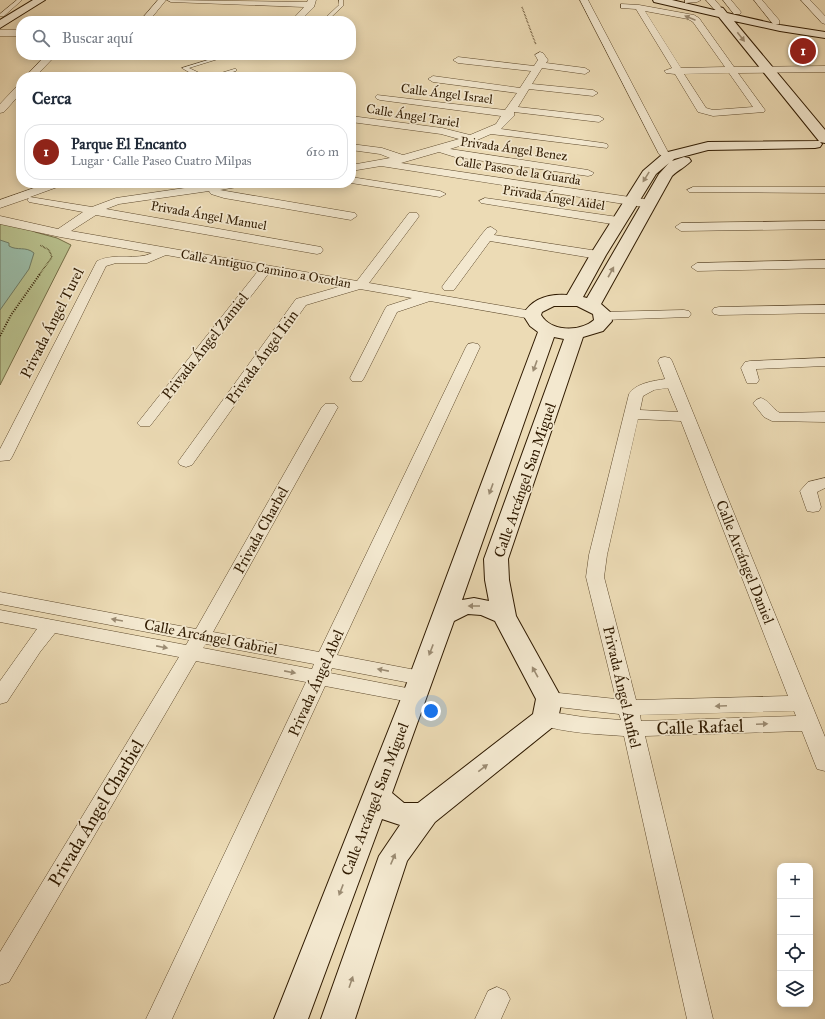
<!DOCTYPE html>
<html lang="es">
<meta charset="utf-8">
<style>
body{margin:0;font-family:"IM FELL Great Primer",serif;background:#f6f6f7;color:#1f2937}
.controls{position:absolute;right:12px;bottom:12px;display:grid;overflow:hidden;border-radius:8px;box-shadow:0 2px 10px #0003}
.controls button{width:36px;height:36px;display:grid;place-items:center;padding:0;border:0;border-bottom:1px solid #e0e1e3;background:#fff;color:#1f2937;font:20px sans-serif}
.you{position:absolute;left:431px;top:711px;width:14px;height:14px;margin:-10px;border:3px solid #fff;border-radius:50%;background:#1a73e8;box-shadow:0 0 0 6px #1a73e833}
.badge{display:grid;place-items:center;width:26px;height:26px;border-radius:50%;background:#8f2418;color:#fff;font-size:13px;font-weight:700}
.pin{position:absolute;translate:-50% -50%;border:2px solid #fff;box-shadow:0 1px 4px #0006}
.list{margin:0;padding:0;list-style:none}
h2{display:flex;justify-content:space-between;align-items:center;height:52px;margin:0;padding:0 16px;font-size:17px}
h2 small{font-size:13px;font-weight:400;color:#747a83}
.list li{display:grid;grid-template-columns:26px 1fr auto;gap:12px;align-items:center;box-sizing:border-box;height:56px;margin:0 8px 8px;padding:0 8px;border:1px solid #e0e1e3;border-radius:16px}
.list b{display:block;font-size:15px;white-space:nowrap}
.list p{margin:0;font-size:13px;white-space:nowrap;color:#747a83}
.list em{font-size:13px;font-style:normal;color:#747a83}
.icon{flex:none;width:22px;height:22px;fill:none;stroke:currentColor;stroke-width:2;stroke-linecap:round;stroke-linejoin:round}
.map{position:relative;flex:none;width:825px;height:1019px;overflow:hidden}
.search{position:absolute;background:#fff;box-shadow:0 2px 10px #0003;left:16px;top:16px;width:340px;height:44px;display:flex;align-items:center;gap:10px;box-sizing:border-box;padding:0 14px;border-radius:16px;color:#747a83;font-size:15px}
.panel{position:absolute;background:#fff;box-shadow:0 2px 10px #0003;left:16px;top:72px;width:340px;height:116px;border-radius:16px}
.map>svg:first-child{display:block}
.green{fill:#b8c08d;stroke:#746d46}
.water{fill:#9abca8;stroke:#6f7b65}
.lines{fill:none;stroke-linecap:round;stroke-linejoin:round}
.lane-casing{stroke:#5e4a2d;stroke-width:1}
.street-casing{stroke:#5e4a2d;stroke-width:1}
.secondary-casing{stroke:#2f1a00;stroke-width:2}
.path-far1{stroke:#2f1a00;stroke-width:1.5;stroke-dasharray:0.5 1;stroke-linecap:butt}
.path{stroke:#2f1a00;stroke-width:2;stroke-dasharray:1 1.5;stroke-linecap:butt}
.lane{fill:#f3e8cf;fill-rule:evenodd}
.street{fill:#f3e8cf;fill-rule:evenodd}
.secondary{fill:#f3e8cf;fill-rule:evenodd}
.oneway{fill:#9b8b72}
.labels{text-anchor:middle;stroke-width:3.5;stroke-linejoin:round;paint-order:stroke}
.far-street-label{font-size:13px;fill:#2f1a00;stroke:#f3e8cf}
.street-label{font-size:15px;fill:#2f1a00;stroke:#f3e8cf}
.near-street-label{font-size:18px;fill:#2f1a00;stroke:#f3e8cf}
</style>
<div class="map">
<svg width="825" height="1019" viewBox="0 0 825 1019">
<rect width="100%" height="100%" fill="#ecdbb5"/>
<filter id="stains"><feTurbulence type="fractalNoise" baseFrequency=".005" numOctaves="4"/><feColorMatrix values="0 0 0 0 .2 0 0 0 0 .09 0 0 0 0 .02 0 0 0 .5 -.17"/></filter>
<radialGradient id="worn" r=".72"><stop offset=".6" stop-color="#630" stop-opacity="0"/><stop offset="1" stop-color="#630" stop-opacity=".3"/></radialGradient>
<polygon class="green" points="0,220 21,224 35,232 57,238 71,245 0,385"/>
<path class="water" d="M0 240 9 243V246C17 251 26 246 34 253L29 269 0 310Z"/>
<g class="lines">
<g class="lane-casing">
<g id="lane">
<polygon points="17,0 22,0 4,16 0,16 0,14"/>
<polygon points="339,0 343,0 343,6 327,21 322,21 339,5"/>
<path d="M224 55H231L189 68 208 77 234 69H236V71C217 77 199 80 182 68Z"/>
</g>
</g>
<g class="street-casing">
<g id="street">
<polygon points="158,0 166,0 149,21 140,21"/>
<polygon points="167,0 307,2 308,0 316,0 314,7 300,21 291,21 304,7 171,2"/>
<polygon points="580,0 588,0 668,152 674,156 673,158 665,158 659,154"/>
<polygon points="685,0 701,0 697,2 685,3"/>
<polygon points="706,0 715,0 721,7 720,9 714,9"/>
<polygon points="723,0 731,0 741,12 740,14 734,14"/>
<polygon points="754,0 762,0 779,20 779,24 773,24"/>
<polygon points="801,0 810,0 825,16 825,24 822,23"/>
<path d="M621 4 639 5 694 15 699 18 734 67 825 66V72L738 73 765 110 764 112 713 116 698 112 675 74 666 73 664 71 672 68 636 9 621 8ZM645 11 688 19 693 22 725 67 681 68ZM729 73 753 107 713 110 706 108 684 74Z"/>
<rect x="0" y="30" width="21" height="6"/>
<polygon points="540,52 543,53 548,60 546,63 585,68 590,71 585,74 542,68 532,84 593,90 598,93 593,96 529,89 518,107 599,116 604,119 599,122 514,112 514,116 501,129 603,143 607,144 608,146 607,148 491,134 475,141 450,149 588,170 594,173 592,175 588,176 455,157 439,152 401,163 650,200 656,204 654,206 650,208 381,166 351,171 351,165 390,158 380,154 351,150 351,144 382,148 403,155 459,139 441,134 351,122 351,116 442,128 470,135 496,124 501,116 380,100 377,99 375,97 377,95 505,110 517,93 433,82 428,79 433,76 520,88 531,71 458,63 453,60 458,57 534,66 538,60 535,55"/>
<polygon points="46,55 56,55 35,77 25,77"/>
<polygon points="21,84 21,93 4,112 0,113 0,104 18,85"/>
<polygon points="351,177 440,191 446,194 440,197 351,183 349,183 351,183"/>
<path d="M48 183H65L63 185 30 197 92 207 116 198 219 183H249L243 186 220 190 355 213 357 216 351 220 224 198 211 194 209 191 119 204 106 209 321 247 323 250 321 253 317 254 96 215 71 231 357 281 409 213H417L419 216 417 219 369 283 532 311 537 312 539 315 537 318 532 319 430 301 397 312 364 378 362 381H352L350 378 385 309 387 306 412 298 360 289 306 305 192 465 186 467 180 465 178 462 296 299 342 286 269 273 150 426H140L137 423 140 420 258 271 166 255 147 263H116L106 266 12 457 10 460 0 461V449L97 261C117 252 136 261 152 253L60 237 0 224V216L58 229 83 212 29 202 27 200 29 198 0 208V200Z"/>
<polygon points="693,187 825,187 825,193 689,192 687,190"/>
<polygon points="485,198 618,217 624,221 618,225 481,203 479,201"/>
<polygon points="825,221 825,229 681,231 675,227 681,223"/>
<polygon points="491,227 497,231 494,235 598,251 604,255 598,259 490,241 454,290 444,290 442,287 444,284 482,234 487,228"/>
<polygon points="825,260 825,268 697,271 691,267 697,263"/>
<polygon points="825,305 825,313 719,315 714,314 712,311 714,308 719,307"/>
<polygon points="684,310 689,311 691,314 689,317 603,320 598,319 596,316 598,313 603,312"/>
<path d="M473 343 478 344 480 347 337 655 421 671 428 673 431 678 428 683 421 685 332 668 330 673 422 691 425 696 422 701 415 703 325 686 172 1019H146L306 682 196 661 9 982 0 985V952L179 657 55 633 40 652 7 702 0 704V681L37 629 0 622V610L186 645 189 640 0 604V592L196 629 322 407 325 404H335L338 407 213 632 319 652 466 347 468 344ZM206 644 314 664 312 669 203 648Z"/>
<path d="M665 357 670 358 672 361 825 737V771L817 769 802 731 645 736 713 1019H687L624 736C595 734 565 733 538 724L535 719 538 714 545 711 583 717 621 720 619 714 549 706 542 704 539 699 542 694 549 692 616 699 586 577 589 555 629 394C636 383 653 381 665 379L658 361 660 358ZM668 388 678 412 640 410 643 396 654 390ZM638 419 681 421 788 696 636 700 604 577 607 555ZM794 711 796 716 641 721 640 715Z"/>
<polygon points="825,358 825,366 756,369 759,380 757,383 747,383 741,368 745,362 750,361"/>
<path d="M761 398C770 401 772 409 780 413L825 412V422L772 421 764 417 753 403 756 400Z"/>
<polygon points="825,478 825,488 817,492 821,507 819,511 813,512 807,511 800,491 808,482"/>
<polygon points="497,987 506,991 510,999 501,1019 475,1019 488,991"/>
</g>
</g>
<g class="secondary-casing">
<g id="secondary">
<polygon points="33,0 45,0 0,28 0,20"/>
<path d="M653 0H672L714 10 719 7 723 8 727 13 780 25 825 32V38L780 31 734 21 825 130V143L820 142 822 144 820 147 815 148 708 150 674 159 672 161 684 157 689 158 691 161C688 165 677 171 672 176L601 304 610 312 612 321 603 331 583 337 508 559 509 580 516 616 562 699 558 719 554 726 435 822 407 861 355 1019H321L379 856 400 825 382 819 308 1019H274L402 696 538 332 530 326 523 315C532 298 550 294 567 295L590 255 643 171 664 153 708 142 819 141 719 17 654 2ZM669 163 659 174 587 298 583 297 606 255 656 174ZM554 306H577L593 314 594 320C580 332 551 332 541 315L542 312ZM554 337 564 339 484 559 485 580 489 601 474 598 462 600ZM468 614 481 615 495 621 536 699 533 714 418 803H404L392 793 454 621Z"/>
</g>
</g>
<g class="path-far1">
<polyline points="522,7 536,45"/>
<polyline points="39,275 52,257 49,250 40,245"/>
</g>
<polyline class="path" points="0,336 11,315 40,274"/>
<use href="#lane" class="lane"/>
<use href="#street" class="street"/>
<use href="#secondary" class="secondary"/>
</g>
<defs><path id="oneway-solid" d="M-6-.8H1V-3.2L6.5 0L1 3.2V.8H-6Z"/></defs>
<g class="oneway">
<use href="#oneway-solid" transform="translate(690 18) rotate(-157)"/>
<use href="#oneway-solid" transform="translate(741 37) rotate(52)"/>
<use href="#oneway-solid" transform="translate(646 177) rotate(122)"/>
<use href="#oneway-solid" transform="translate(611 272) rotate(-61)"/>
<use href="#oneway-solid" transform="translate(535 366) rotate(110)"/>
<use href="#oneway-solid" transform="translate(491 489) rotate(110)"/>
<use href="#oneway-solid" transform="translate(474 606) rotate(-180)"/>
<use href="#oneway-solid" transform="translate(117 620) rotate(-170)"/>
<use href="#oneway-solid" transform="translate(162 647) rotate(11)"/>
<use href="#oneway-solid" transform="translate(431 650) rotate(111)"/>
<use href="#oneway-solid" transform="translate(383 670) rotate(-169)"/>
<use href="#oneway-solid" transform="translate(290 672) rotate(11)"/>
<use href="#oneway-solid" transform="translate(535 672) rotate(-119)"/>
<use href="#oneway-solid" transform="translate(721 706) rotate(178)"/>
<use href="#oneway-solid" transform="translate(762 724) rotate(-2)"/>
<use href="#oneway-solid" transform="translate(483 768) rotate(-38)"/>
<use href="#oneway-solid" transform="translate(393 859) rotate(-67)"/>
<use href="#oneway-solid" transform="translate(341 890) rotate(111)"/>
<use href="#oneway-solid" transform="translate(351 982) rotate(-71)"/>
</g>
<g class="labels">
<g class="far-street-label">
<text transform="translate(447 93) rotate(7)" y="5">Calle Ángel Israel</text>
<text transform="translate(413 115) rotate(9)" y="5">Calle Ángel Tariel</text>
<text transform="translate(514 148) rotate(8)" y="5">Privada Ángel Benez</text>
<text transform="translate(518 170) rotate(9)" y="5">Calle Paseo de la Guarda</text>
<text transform="translate(554 197) rotate(9)" y="5">Privada Ángel Aidel</text>
<text transform="translate(209 215) rotate(10)" y="5">Privada Ángel Manuel</text>
<text transform="translate(266 268) rotate(10)" y="5">Calle Antiguo Camino a Oxotlan</text>
</g>
<g class="street-label">
<text transform="translate(52 323) rotate(-63)" y="5">Privada Ángel Turel</text>
<text transform="translate(205 346) rotate(-52)" y="5">Privada Ángel Zamiel</text>
<text transform="translate(262 357) rotate(-54)" y="5">Privada Ángel Irin</text>
<text transform="translate(525 480) rotate(-71)" y="5">Calle Arcángel San Miguel</text>
<text transform="translate(261 530) rotate(-61)" y="5">Privada Charbel</text>
<text transform="translate(745 562) rotate(68)" y="5">Calle Arcángel Daniel</text>
<text transform="translate(211 637) rotate(11)" y="5">Calle Arcángel Gabriel</text>
<text transform="translate(316 683) rotate(-66)" y="5">Privada Ángel Abel</text>
<text transform="translate(622 687) rotate(77)" y="5">Privada Ángel Anfiel</text>
<text transform="translate(375 799) rotate(-69)" y="5">Calle Arcángel San Miguel</text>
</g>
<g class="near-street-label">
<text transform="translate(700 727) rotate(-2)" y="6">Calle Rafael</text>
<text transform="translate(96 813) rotate(-59)" y="6">Privada Ángel Charbiel</text>
</g>
</g>
<rect width="100%" height="100%" filter="url(#stains)"/>
<rect width="100%" height="100%" fill="url(#worn)"/>
</svg>
<div class="controls">
<button>+</button>
<button>−</button>
<button><svg class="icon" aria-label="locate" viewBox="0 0 24 24"><circle cx="12" cy="12" r="6"/><path d="M12 2v4M12 18v4M2 12h4M18 12h4"/></svg></button>
<button><svg class="icon" aria-label="layers" viewBox="0 0 24 24"><path d="M12 4l9 5-9 5-9-5zM3 14l9 5 9-5"/></svg></button>
</div>
<div class="you"></div>
<div class="pin badge" style="left:803px;top:51px">1</div>
<div class="search"><svg class="icon" aria-label="search" viewBox="0 0 24 24"><circle cx="10" cy="10" r="6"/><path d="M15 15l6 6"/></svg>Buscar aquí</div>
<section class="panel">
<h2>Cerca<small></small></h2>
<ul class="list">
<li><span class="badge">1</span><div><b>Parque El Encanto</b><p>Lugar · Calle Paseo Cuatro Milpas</p></div><em>610 m</em></li>
</ul>
</section>
</div>
